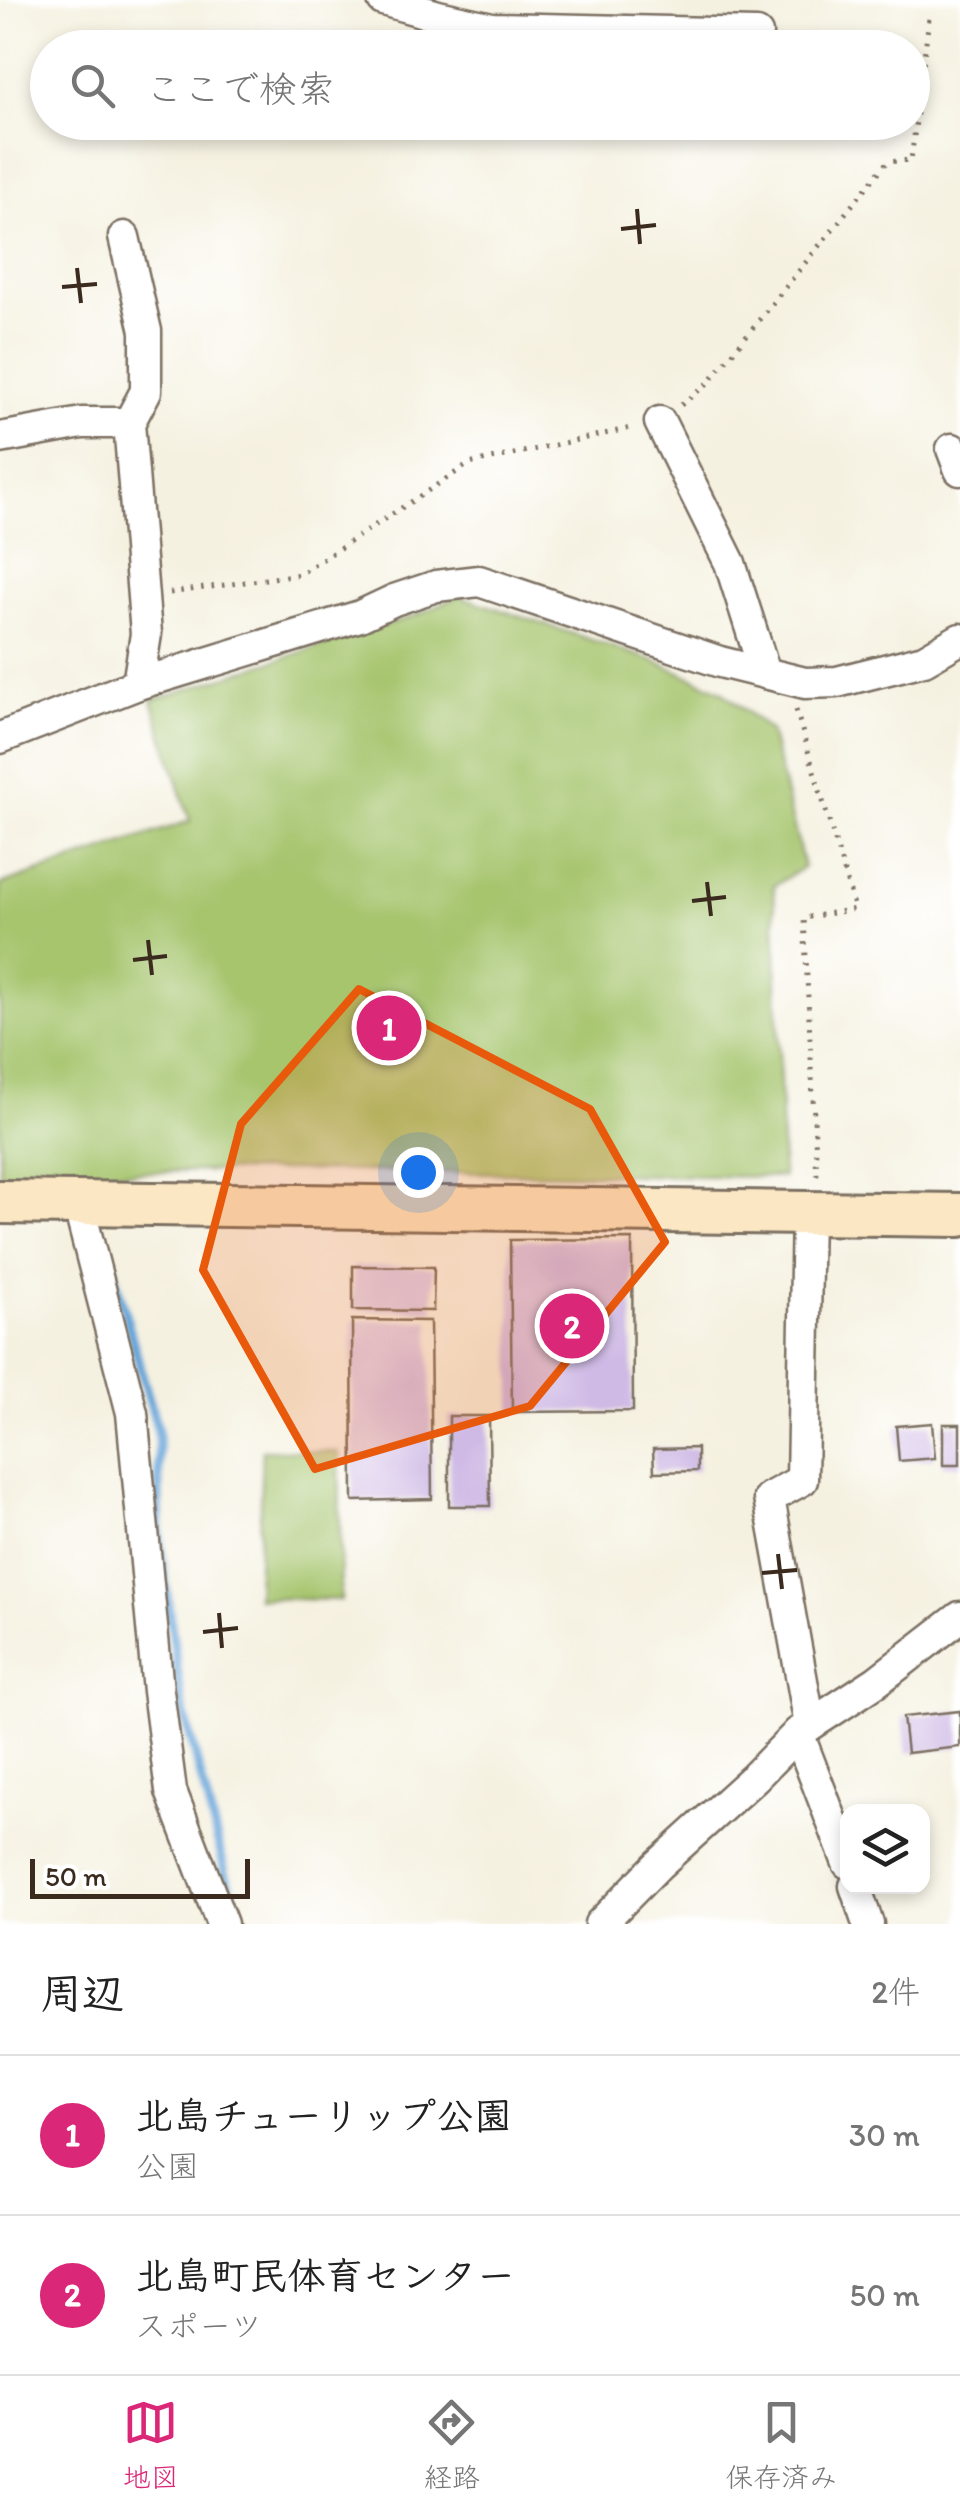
<!DOCTYPE html>
<html lang="ja">
<meta charset="utf-8">
<style>
body{margin:0;font-family:Itim,"Klee One",sans-serif;background:#f6f6f6;color:#222}
.controls{position:absolute;right:30px;bottom:30px;display:grid;overflow:hidden;border-radius:20px;box-shadow:0 5px 15px #0003}
.controls button{width:90px;height:90px;display:grid;place-items:center;padding:0;border:0;border-bottom:2px solid #e0e0e0;background:#fff;color:#222;font:50px sans-serif}
.scale{position:absolute;left:30px;bottom:25px;width:220px;box-sizing:border-box;padding-left:10px;border:5px solid #3b2a1e;border-top:0;font-size:28px;line-height:35px;white-space:nowrap;color:#3b2a1e;-webkit-text-stroke:8px #fff;paint-order:stroke}
.you{position:absolute;left:418px;top:1172px;width:35px;height:35px;margin:-25px;border:8px solid #fff;border-radius:50%;background:#1a73e8;box-shadow:0 0 0 15px #1a73e833}
.badge{display:grid;place-items:center;width:65px;height:65px;border-radius:50%;background:#db2777;color:#fff;font-size:32px;font-weight:700}
.pin{position:absolute;translate:-50% -50%;border:5px solid #fff;box-shadow:0 2px 10px #0006}
.list{margin:0;padding:0;list-style:none}
h2{display:flex;justify-content:space-between;align-items:center;height:130px;margin:0;padding:0 40px;font-size:42px}
h2 small{font-size:32px;font-weight:400;color:#767676}
.list li{display:grid;grid-template-columns:65px 1fr auto;gap:30px;align-items:center;box-sizing:border-box;height:160px;padding:0 40px;border-top:2px solid #e0e0e0}
.list b{display:block;font-size:38px;white-space:nowrap}
.list p{margin:0;font-size:32px;white-space:nowrap;color:#767676}
.list em{font-size:32px;font-style:normal;color:#767676}
.icon{flex:none;width:55px;height:55px;fill:none;stroke:currentColor;stroke-width:2;stroke-linecap:round;stroke-linejoin:round}
.map{position:relative;flex:none;width:960px;height:1924px;overflow:hidden}
.search{position:absolute;background:#fff;box-shadow:0 5px 15px #0003;left:30px;right:30px;top:30px;height:110px;display:flex;align-items:center;gap:25px;box-sizing:border-box;padding:0 35px;border-radius:55px;color:#767676;font-size:38px}
.sheet{height:450px;background:#fff}
nav{display:flex;justify-content:space-around;align-items:center;box-sizing:border-box;height:140px;border-top:2px solid #e0e0e0;background:#fff;font-size:28px;color:#767676}
nav a{display:grid;justify-items:center;gap:5px}
nav .on{color:#db2777}
.map>svg:first-child{display:block}
.green{fill:#a6c56d;stroke:#707846;stroke-width:2.5}
.lines{fill:none;stroke-linecap:round;stroke-linejoin:round}
.stream{stroke:#67a6d9;stroke-width:9}
.building{fill:#cfb9e5}
.street-casing{stroke:#7c7062;stroke-width:35}
.secondary-casing{stroke:#7c7062;stroke-width:48}
.path{stroke:#7c7062;stroke-width:5;stroke-dasharray:2.5 8;stroke-linecap:butt}
.street{stroke:#fff;stroke-width:30}
.secondary{stroke:#fbe7c3;stroke-width:42}
.marked{fill:#e8590c;fill-opacity:0.2;stroke:#e8590c;stroke-width:8;stroke-linejoin:round}
.ticks{fill:none;stroke:#3b2a1e;stroke-width:4}
</style>
<div class="map">
<svg width="960" height="1924" viewBox="0 0 960 1924">
<rect width="100%" height="100%" fill="#fff"/>
<filter id="ink" filterUnits="userSpaceOnUse"><feTurbulence type="fractalNoise" baseFrequency=".01" numOctaves="2"/><feDisplacementMap in="SourceGraphic" scale="20" xChannelSelector="R" yChannelSelector="G"/><feConvolveMatrix kernelMatrix="1 2 1 2 8 2 1 2 1" color-interpolation-filters="sRGB"/></filter>
<filter id="wash" filterUnits="userSpaceOnUse"><feTurbulence type="fractalNoise" baseFrequency=".0048" numOctaves="4" result="noise"/><feDisplacementMap in="SourceGraphic" scale="40" xChannelSelector="R" yChannelSelector="G"/><feGaussianBlur stdDeviation="2.25" result="paint"/><feColorMatrix in="noise" values="0 0 0 0 0 0 0 0 0 0 0 0 0 0 0 0 0 1.4 0 .05"/><feComposite in="paint" operator="in"/></filter>
<g filter="url(#wash)">
<rect width="100%" height="100%" fill="#f5f1e0"/>
<g class="green">
<polygon points="459,596 655,661 722,691 770,731 804,867 774,886 783,1177 292,1170 0,1174 0,885 190,821 152,700 417,615"/>
<polygon points="262,1450 339,1452 341,1600 257,1598"/>
</g>
<g class="lines">
<polyline class="stream" points="107,1248 158,1431 160,1543 182,1704 239,1924"/>
</g>
<g id="blocks">
<g class="building">
<polygon points="632,1239 633,1411 512,1412 510,1240"/>
<polygon points="353,1266 434,1267 433,1311 353,1310"/>
<polygon points="352,1320 430,1321 432,1499 353,1501"/>
<polygon points="449,1416 489,1416 490,1506 449,1506"/>
<polygon points="932,1423 935,1458 899,1461 896,1426"/>
<rect x="943" y="1424" width="17" height="41"/>
<polygon points="697,1448 697,1471 654,1472 653,1449"/>
<polygon points="960,1711 960,1747 907,1753 903,1717"/>
</g>
</g>
</g>
<g filter="url(#ink)">
<use href="#blocks" fill-opacity="0" stroke="#7c7062" stroke-width="2.5"/>
<g class="lines">
<g class="street-casing">
<g id="street">
<polyline points="383,0 438,16 492,28 757,34"/>
<polyline points="124,237 146,331 146,391 129,423"/>
<polyline points="660,422 730,563 765,673"/>
<polyline points="0,438 82,423 129,423 146,634 138,684"/>
<polyline points="952,449 960,470"/>
<polyline points="0,738 138,684 360,616 394,600 436,586 479,581 720,662 805,683 837,682 924,660 960,639"/>
<polyline points="78,1203 132,1413 158,1691 171,1791 222,1924"/>
<polyline points="807,1213 802,1480 769,1498 810,1725"/>
<polyline points="798,1733 848,1863"/>
<polyline points="855,1886 868,1924"/>
<polyline points="600,1924 658,1865 754,1778 798,1733 876,1682 960,1617"/>
</g>
</g>
<g class="secondary-casing">
<polyline id="secondary" points="0,1202 960,1215"/>
</g>
<g class="path">
<polyline points="681,405 708,383 887,162 911,160 929,18"/>
<polyline points="170,593 300,574 469,464 631,428"/>
<polyline points="796,710 855,909 804,918 817,1177"/>
</g>
<use href="#street" class="street"/>
<use href="#secondary" class="secondary"/>
</g>
</g>
<path class="marked" d="M359 989 590 1109 665 1242 530 1406 315 1469 203 1270 241 1124Z"/>
<path class="ticks" d="M637 209 640 244M621 229 656 225M77 268 81 303M62 287 97 284M707 882 711 916M692 901 726 897M148 940 152 975M133 960 167 956M778 1554 782 1589M762 1573 797 1570M219 1613 222 1648M203 1632 238 1628"/>
</svg>
<div class="controls">
<button><svg class="icon" aria-label="layers" viewBox="0 0 24 24"><path d="M12 4l9 5-9 5-9-5zM3 14l9 5 9-5"/></svg></button>
</div>
<div class="scale">50 m</div>
<div class="you"></div>
<div class="pin badge" style="left:389px;top:1028px">1</div>
<div class="pin badge" style="left:572px;top:1326px">2</div>
<div class="search"><svg class="icon" aria-label="search" viewBox="0 0 24 24"><circle cx="10" cy="10" r="6"/><path d="M15 15l6 6"/></svg>ここで検索</div>
</div>
<section class="sheet">
<h2>周辺<small>2件</small></h2>
<ul class="list">
<li><span class="badge">1</span><div><b>北島チューリップ公園</b><p>公園</p></div><em>30 m</em></li>
<li><span class="badge">2</span><div><b>北島町民体育センター</b><p>スポーツ</p></div><em>50 m</em></li>
</ul>
</section>
<nav>
<a class="on"><svg class="icon" aria-label="map" viewBox="0 0 24 24"><path d="M3 6l6-2 6 2 6-2v14l-6 2-6-2-6 2zM9 4v14M15 6v14"/></svg>地図</a>
<a><svg class="icon" aria-label="directions" viewBox="0 0 24 24"><path d="M12 3l9 9-9 9-9-9zM9 14v-3h6M13 9l2 2-2 2"/></svg>経路</a>
<a><svg class="icon" aria-label="saved" viewBox="0 0 24 24"><path d="M7 4h10v16l-5-4-5 4z"/></svg>保存済み</a>
</nav>
